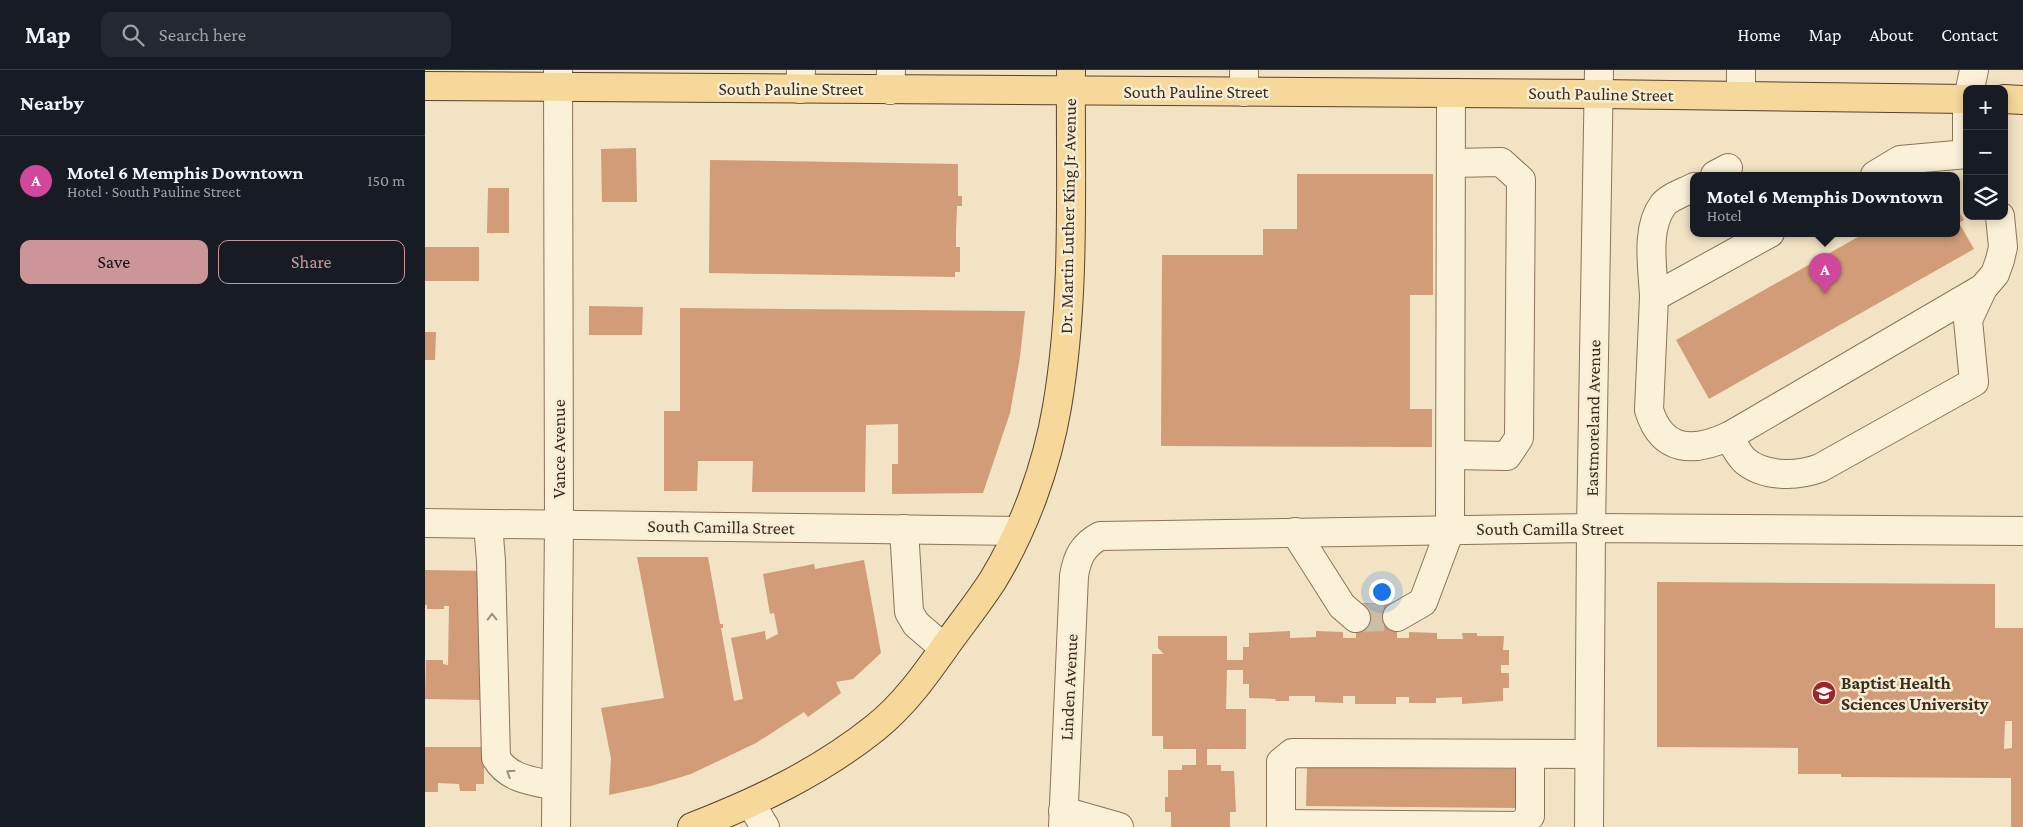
<!DOCTYPE html>
<meta charset="utf-8">
<style>
body{margin:0;font-family:"Crimson Pro",serif;background:#242831;color:#f1f3f6}
.controls{position:absolute;right:15px;top:15px;display:grid;overflow:hidden;border-radius:10px;box-shadow:0 2px 12px #0003}
.controls button{width:45px;height:45px;display:grid;place-items:center;padding:0;border:0;border-bottom:1px solid #363941;background:#171b24;color:#f1f3f6;font:25px sans-serif}
.you{position:absolute;left:956px;top:521px;width:18px;height:18px;margin:-12px;border:4px solid #fff;border-radius:50%;background:#1a73e8;box-shadow:0 0 0 8px #1a73e833}
.badge{display:grid;place-items:center;width:32px;height:32px;border-radius:50%;background:#cc9699;color:#fff;font-size:16px;font-weight:700}
.pin{position:absolute;translate:-50% -41px;filter:drop-shadow(0 1px 2px #0008)}
.pin::after{content:'';position:absolute;top:26px;width:18px;height:15px;background:inherit;clip-path:polygon(0 0,100% 0,50% 100%)}
.popup{position:absolute;left:1265px;top:102px;width:270px;height:65px;box-sizing:border-box;display:grid;place-content:center;border-radius:10px;background:#171b24;filter:drop-shadow(0 1px 4px #0005);font-size:16px;white-space:nowrap;color:#9ea1a6}
.popup b{font-size:19px;color:#f1f3f6}
.popup::after{content:'';position:absolute;left:50%;top:100%;margin-left:-10px;border:10px solid transparent;border-top-color:#171b24}
.list{margin:0;padding:0;list-style:none}
h2{display:flex;justify-content:space-between;align-items:center;height:65px;margin:0;padding:0 20px;font-size:21px}
h2 small{font-size:16px;font-weight:400;color:#9ea1a6}
.list li{display:grid;grid-template-columns:32px 1fr auto;gap:15px;align-items:center;box-sizing:border-box;height:90px;padding:0 20px;border-top:1px solid #363941}
.list b{display:block;font-size:19px;white-space:nowrap}
.list p{margin:0;font-size:16px;white-space:nowrap;color:#9ea1a6}
.list em{font-size:16px;font-style:normal;color:#9ea1a6}
.actions{display:flex;gap:10px;padding:15px 20px}
.actions a{flex:1;padding:11px 0;border:1px solid #cc9699;border-radius:10px;text-align:center;font-size:18px;color:#cc9699}
.actions .main{background:#cc9699;color:#111}
.icon{flex:none;width:28px;height:28px;fill:none;stroke:currentColor;stroke-width:2;stroke-linecap:round;stroke-linejoin:round}
.map{position:relative;flex:none;width:1598px;height:757px;overflow:hidden}
header{display:flex;align-items:center;gap:30px;box-sizing:border-box;height:70px;padding:0 25px;background:#171b24;border-bottom:1px solid #363941}
header strong{font-size:24px}
nav{display:flex;gap:28px;margin-inline-start:auto;font-size:18px}
.search{width:350px;height:45px;background:#242831;display:flex;align-items:center;gap:12px;box-sizing:border-box;padding:0 18px;border-radius:10px;color:#9ea1a6;font-size:19px}
main{display:flex}
aside{flex:1;background:#171b24}
.map>svg:first-child{display:block}
.building{fill:#d19c77;fill-rule:evenodd}
.lines{fill:none;stroke-linecap:round;stroke-linejoin:round}
.minor-tunnel{stroke:#cdbea3;stroke-width:28;stroke-dasharray:28 14;stroke-linecap:butt}
.minor-casing{stroke:#8c7459;stroke-width:30}
.major-casing{stroke:#5a422d;stroke-width:30}
.minor{stroke:#fbf0d8;stroke-width:28}
.major{stroke:#f5d89a;stroke-width:28}
.oneway{stroke:#9b8e7b}
.labels{text-anchor:middle;stroke-width:5;stroke-linejoin:round;paint-order:stroke}
.street-label{font-size:18px;fill:#3b2c1e;stroke:#f7edd4}
.poi-label{font-size:18px;font-weight:bold;fill:#3b2c1e;stroke:#f7edd4;text-anchor:start}
</style>
<header>
<strong>Map</strong>
<div class="search"><svg class="icon" aria-label="search" viewBox="0 0 24 24"><circle cx="10" cy="10" r="6"/><path d="M15 15l6 6"/></svg>Search here</div>
<nav><a>Home</a><a>Map</a><a>About</a><a>Contact</a></nav>
</header>
<main>
<aside>
<h2>Nearby<small></small></h2>
<ul class="list">
<li><span class="badge" style="background:#d1479c">A</span><div><b>Motel 6 Memphis Downtown</b><p>Hotel · South Pauline Street</p></div><em>150 m</em></li>
</ul>
<div class="actions"><a class="main">Save</a><a>Share</a></div>
</aside>
<div class="map">
<svg width="1598" height="757" viewBox="0 0 1598 757">
<rect width="100%" height="100%" fill="#f1e3c4"/>
<g class="building">
<polygon points="211,78 212,132 177,132 176,79"/>
<polygon points="285,90 533,94 533,126 537,126 537,136 532,136 531,162 531,177 535,177 535,202 530,202 530,207 284,203"/>
<polygon points="872,104 1008,104 1008,225 985,225 985,339 1007,339 1007,377 736,376 737,185 838,185 838,159 872,159"/>
<polygon points="63,118 84,118 84,163 62,163"/>
<polygon points="1531,137 1539,150 1534,153 1549,179 1284,329 1251,270 1440,163 1531,163"/>
<rect x="0" y="177" width="54" height="34"/>
<polygon points="164,236 218,237 217,265 164,265"/>
<polygon points="255,238 600,241 595,287 585,343 558,423 467,424 467,394 473,394 473,354 441,355 440,422 327,422 328,391 273,391 272,421 239,421 239,341 255,341"/>
<polygon points="0,262 11,262 10,290 0,290"/>
<polygon points="212,487 283,487 295,554 298,554 298,558 296,558 309,631 318,629 306,568 340,561 341,570 353,564 349,543 345,544 338,504 389,494 390,499 439,490 456,583 428,609 411,612 416,623 383,647 379,642 331,673 266,704 226,716 184,725 186,688 176,638 239,628"/>
<polygon points="0,500 61,501 59,630 0,629 1,590 18,590 18,594 23,595 24,536 19,536 19,539 2,539 2,535 0,535"/>
<path d="M1232 512 1570 514V558H1598V757H1586V708L1420 707H1416V704H1373V678L1232 677ZM1580 651H1587V678L1579 679Z"/>
<polygon points="931,533 972,533 972,568 984,568 984,562 1012,563 1012,569 1038,569 1037,563 1052,563 1052,566 1079,566 1078,580 1084,580 1084,595 1076,595 1076,603 1084,603 1084,618 1078,618 1078,631 1037,634 1037,627 1011,628 1011,633 984,633 984,627 971,627 971,634 930,634 930,626 918,626 918,633 890,632 890,626 864,626 864,631 850,631 851,629 824,628 824,614 818,614 818,600 802,600 801,639 821,639 821,679 782,679 782,695 796,695 796,701 809,701 811,742 805,742 805,757 746,757 746,742 740,742 740,727 743,727 743,700 757,700 757,695 771,695 771,679 738,679 738,666 727,666 727,584 739,584 733,578 733,566 802,566 802,590 818,590 818,577 824,577 824,563 865,561 865,568 891,567 891,561 918,562 918,568 931,568"/>
<polygon points="0,677 59,677 59,714 51,714 51,721 35,721 34,714 13,713 13,722 0,722"/>
<polygon points="882,697 1094,699 1093,738 881,736"/>
</g>
<g class="lines">
<polyline class="minor-tunnel" points="931,548 972,547"/>
<g class="minor-casing">
<g id="minor">
<polyline points="375,19 376,0"/>
<polyline points="1545,19 1549,0"/>
<polyline points="465,20 466,0"/>
<polyline points="819,22 819,0"/>
<polyline points="1316,26 1316,0"/>
<polyline points="1542,39 1542,72"/>
<polyline points="1026,93 1076,92 1096,110 1094,368 1082,386 1026,385"/>
<polyline points="1290,105 1303,98"/>
<polyline points="1450,105 1475,90 1542,84"/>
<path d="M1345 163 1229 227 1224 340C1237 382 1268 383 1304 366 1308 374 1313 384 1319 390 1338 407 1371 407 1395 398L1549 312 1543 250 1558 218 1570 204 1575 190 1578 177 1575 146"/>
<path d="M1229 227C1228 199 1220 159 1238 135 1244 127 1260 122 1269 117"/>
<polyline points="1301,368 1558,218"/>
<polyline points="0,453 593,461"/>
<path d="M63 454 66 491 71 688C84 710 109 711 131 716"/>
<polyline points="479,459 484,542 491,554 519,578"/>
<polyline points="870,462 917,536 931,548"/>
<polyline points="972,547 998,532 1025,460 1026,23"/>
<polyline points="326,734 340,757"/>
<polyline points="638,741 694,757"/>
<polyline points="856,754 1095,756 1105,746 1105,684"/>
<polyline points="131,757 134,455 133,0"/>
<path d="M638 757 649 506C652 487 658 475 675 466L1166 458 1598 461"/>
<polyline points="856,757 856,692 867,683 1163,684"/>
<polyline points="1164,757 1166,458 1174,0"/>
</g>
</g>
<g class="major-casing">
<g id="major">
<polyline points="0,16 1174,24 1542,29"/>
<polyline points="1579,29 1598,30"/>
<path d="M267 757C332 732 395 702 450 658 479 635 501 604 522 574 537 553 554 532 568 510 599 459 622 396 632 337 651 226 645 112 646 0"/>
</g>
</g>
<use href="#minor" class="minor"/>
<use href="#major" class="major"/>
</g>
<defs><path id="oneway-chevron" d="M-2-3.5L2.5 0L-2 3.5" fill="none" stroke-width="1.6" stroke-linecap="round" stroke-linejoin="round" transform="scale(1.25)"/></defs>
<g class="oneway">
<use href="#oneway-chevron" transform="translate(67 547) rotate(-91)"/>
<use href="#oneway-chevron" transform="translate(85 703) rotate(-147)"/>
</g>
<defs>
<g id="university-disc" transform="scale(1.25)"><circle r="9.5" fill="#9f2528" stroke="#f7edd4"/><path d="M0-5L7-2L0 1L-7-2ZM-4 1L0 2.5L4 1V4Q0 6-4 4Z" fill="#fff"/></g>
</defs>
<g fill-rule="evenodd">
<use href="#university-disc" x="1399" y="623"/>
</g>
<g class="labels">
<g class="street-label">
<text x="366" y="25">South Pauline Street</text>
<text x="771" y="28">South Pauline Street</text>
<text transform="translate(1176 24) rotate(1)" y="6">South Pauline Street</text>
<text transform="translate(643 146) rotate(-89)" y="6">Dr. Martin Luther King Jr Avenue</text>
<text transform="translate(1168 348) rotate(-89)" y="6">Eastmoreland Avenue</text>
<text transform="translate(134 379) rotate(-90)" y="6">Vance Avenue</text>
<text transform="translate(296 457) rotate(1)" y="6">South Camilla Street</text>
<text x="1125" y="465">South Camilla Street</text>
<text transform="translate(644 617) rotate(-87)" y="6">Linden Avenue</text>
</g>
<g class="poi-label">
<text x="1416" y="619">Baptist Health<tspan x="1416" dy="21">Sciences University</tspan></text>
</g>
</g>
</svg>
<div class="controls">
<button>+</button>
<button>−</button>
<button><svg class="icon" aria-label="layers" viewBox="0 0 24 24"><path d="M12 4l9 5-9 5-9-5zM3 14l9 5 9-5"/></svg></button>
</div>
<div class="you"></div>
<div class="pin badge" style="left:1400px;top:224px;background:#d1479c">A</div>
<div class="popup"><b>Motel 6 Memphis Downtown</b>Hotel</div>
</div>
</main>
